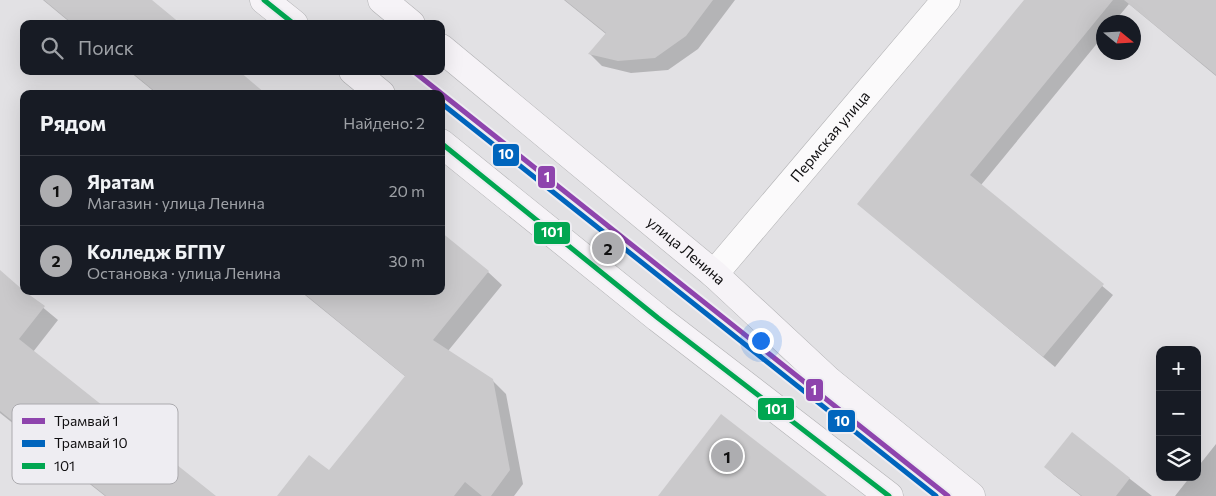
<!DOCTYPE html>
<html lang="ru">
<meta charset="utf-8">
<style>
body{margin:0;font-family:Commissioner,sans-serif;background:#20242c;color:#f1f3f6}
.controls{position:absolute;right:15px;bottom:15px;display:grid;overflow:hidden;border-radius:10px;box-shadow:0 5px 20px #0002}
.controls button{width:45px;height:45px;display:grid;place-items:center;padding:0;border:0;border-bottom:1px solid #363941;background:#171b24;color:#f1f3f6;font:25px sans-serif}
.compass{position:absolute;left:1096px;top:15px;width:45px;height:45px;border-radius:50%;background:#171b24;box-shadow:0 5px 20px #0002;rotate:108deg}
.you{position:absolute;left:760px;top:340px;width:18px;height:18px;margin:-12px;border:4px solid #fff;border-radius:50%;background:#1a73e8;box-shadow:0 0 0 8px #1a73e833}
.badge{display:grid;place-items:center;width:32px;height:32px;border-radius:50%;background:#adadb0;color:#111;font-size:16px;font-weight:700}
.pin{position:absolute;translate:-50% -50%;border:2px solid #fff;box-shadow:0 1px 5px #0006}
.list{margin:0;padding:0;list-style:none}
h2{display:flex;justify-content:space-between;align-items:center;height:65px;margin:0;padding:0 20px;font-size:21px}
h2 small{font-size:16px;font-weight:400;color:#9ea1a6}
.list li{display:grid;grid-template-columns:32px 1fr auto;gap:15px;align-items:center;box-sizing:border-box;height:70px;padding:0 20px;border-top:1px solid #363941}
.list b{display:block;font-size:19px;white-space:nowrap}
.list p{margin:0;font-size:16px;white-space:nowrap;color:#9ea1a6}
.list em{font-size:16px;font-style:normal;color:#9ea1a6}
.icon{flex:none;width:28px;height:28px;fill:none;stroke:currentColor;stroke-width:2;stroke-linecap:round;stroke-linejoin:round}
.map{position:relative;flex:none;width:1216px;height:496px;overflow:hidden}
.search{position:absolute;background:#171b24;box-shadow:0 5px 20px #0002;left:20px;top:20px;width:425px;height:55px;display:flex;align-items:center;gap:12px;box-sizing:border-box;padding:0 18px;border-radius:10px;color:#9ea1a6;font-size:19px}
.panel{position:absolute;background:#171b24;box-shadow:0 5px 20px #0002;left:20px;top:90px;width:425px;height:205px;border-radius:10px}
.map>svg:first-child{display:block}
.shadow{fill:#0003}
.building{fill:#cac9cb}
.lines{fill:none;stroke-linecap:round;stroke-linejoin:round}
.street-casing{stroke:#b2b2b4;stroke-width:29}
.secondary-casing{stroke:#b2b2b4;stroke-width:29}
.street{stroke:#fbfafb;stroke-width:28}
.secondary{stroke:#f6f3f7;stroke-width:28}
.bus-1-casing{stroke:#eeedf2;stroke-width:9}
.bus-1{stroke:#00a651;stroke-width:5}
.tram-1-casing{stroke:#eeedf2;stroke-width:9}
.tram-2-casing{stroke:#eeedf2;stroke-width:9}
.tram-1{stroke:#8e44ad;stroke-width:5}
.tram-2{stroke:#0065bd;stroke-width:5}
.labels{text-anchor:middle;stroke-width:4.5;stroke-linejoin:round;paint-order:stroke}
.street-label{font-size:15px;fill:#100f11;stroke:#eeedf2}
.key{fill:#eeedf2;stroke:#abaaae;stroke-width:1}
.key-label{font-size:14px;fill:#100f11}
.line-badge{stroke:#eeedf2;stroke-width:2}
.badge-label{font-size:14px;text-anchor:middle;font-weight:bold;fill:#fff}
</style>
<div class="map">
<svg width="1216" height="496" viewBox="0 0 1216 496">
<rect width="100%" height="100%" fill="#e2e1e4"/>
<g class="shadow">
<polygon points="43,0 150,0 179,24 72,24"/>
<polygon points="564,0 735,0 698,49 668,70 631,73 602,66 590,54 606,34"/>
<polygon points="1025,0 1216,0 1216,76 1129,4 1114,22 1104,22 1104,35 981,185 1113,295 1055,367 858,204"/>
<polygon points="129,71 237,71 264,94 157,94"/>
<polygon points="0,272 58,320 33,352 214,496 105,496 0,413"/>
<polygon points="488,272 502,285 448,351 492,380 506,394 523,484 514,496 278,496 329,472 406,377 300,291 441,291"/>
<polygon points="1072,434 1152,496 1081,496 1054,475 1046,467"/>
<polygon points="1216,444 1216,496 1175,496 1190,477 1197,477 1197,468"/>
</g>
<g class="building">
<polygon points="44,0 152,0 181,24 73,24"/>
<polygon points="565,0 713,0 686,36 655,58 618,61 588,54 606,33"/>
<polygon points="1024,0 1113,0 970,175 1104,284 1043,357 857,204"/>
<polygon points="1124,0 1216,0 1216,75"/>
<polygon points="130,71 239,71 266,94 158,94"/>
<polygon points="441,232 489,271 433,340 493,379 510,470 491,496 482,496 465,482 454,496 277,496 309,455 329,470 405,376 301,291 441,291"/>
<polygon points="0,270 24,291 45,306 19,339 216,496 106,496 0,411"/>
<polygon points="721,414 827,496 658,496"/>
<polygon points="1072,432 1130,478 1116,496 1082,496 1044,467"/>
</g>
<g class="lines">
<g class="street-casing">
<g id="street">
<path id="s1" d="M714 274 946 0"/>
</g>
</g>
<g class="secondary-casing">
<g id="secondary">
<polyline points="264,0 294,24"/>
<polyline points="382,0 411,24"/>
<path id="s2" d="M441 48 714 274 829 381 971 496"/>
<polyline points="353,71 381,94"/>
<polyline points="441,143 658,318 889,496"/>
</g>
</g>
<use href="#street" class="street"/>
<use href="#secondary" class="secondary"/>
<g class="bus-1-casing">
<g id="bus-1">
<polyline points="264,0 294,24"/>
<polyline points="441,143 658,318 889,496"/>
</g>
</g>
<use href="#bus-1" class="bus-1"/>
<g class="tram-1-casing">
<polyline id="tram-1" points="413,71 948,496"/>
</g>
<g class="tram-2-casing">
<polyline id="tram-2" points="441,103 936,496"/>
</g>
<use href="#tram-1" class="tram-1"/>
<use href="#tram-2" class="tram-2"/>
</g>
<g class="labels">
<g class="street-label">
<text dy="5" stroke="none"><textPath href="#s1" startOffset="180">Пермская улица</textPath></text>
<text dy="5" stroke="none"><textPath href="#s2" startOffset="318">улица Ленина</textPath></text>
</g>
</g>
<rect x="12" y="404" width="166" height="80" rx="8" class="key"/>
<rect x="22" y="418" width="23" height="6" fill="#8e44ad"/>
<rect x="22" y="440" width="23" height="7" fill="#0065bd"/>
<rect x="22" y="463" width="23" height="6" fill="#00a651"/>
<g class="key-label">
<text x="54" y="426">Трамвай 1</text>
<text x="54" y="448">Трамвай 10</text>
<text x="54" y="471">101</text>
</g>
<g class="line-badge">
<rect x="492" y="143" width="28" height="24" rx="5" fill="#0065bd"/>
<rect x="537" y="165" width="19" height="24" rx="5" fill="#8e44ad"/>
<rect x="533" y="221" width="38" height="24" rx="5" fill="#00a651"/>
<rect x="805" y="378" width="19" height="24" rx="5" fill="#8e44ad"/>
<rect x="757" y="397" width="38" height="24" rx="5" fill="#00a651"/>
<rect x="827" y="409" width="29" height="24" rx="5" fill="#0065bd"/>
</g>
<g class="badge-label">
<text x="506" y="159">10</text>
<text x="547" y="182">1</text>
<text x="552" y="237">101</text>
<text x="814" y="395">1</text>
<text x="776" y="414">101</text>
<text x="842" y="426">10</text>
</g>
</svg>
<div class="controls">
<button>+</button>
<button>−</button>
<button><svg class="icon" aria-label="layers" viewBox="0 0 24 24"><path d="M12 4l9 5-9 5-9-5zM3 14l9 5 9-5"/></svg></button>
</div>
<svg class="compass" viewBox="-18 -18 36 36"><path d="M0-13l5 13h-10z" fill="#e53935"/><path d="M0 13l5-13h-10z" fill="#9ea1a6"/></svg>
<div class="you"></div>
<div class="pin badge" style="left:727px;top:456px">1</div>
<div class="pin badge" style="left:608px;top:248px">2</div>
<div class="search"><svg class="icon" aria-label="search" viewBox="0 0 24 24"><circle cx="10" cy="10" r="6"/><path d="M15 15l6 6"/></svg>Поиск</div>
<section class="panel">
<h2>Рядом<small>Найдено: 2</small></h2>
<ul class="list">
<li><span class="badge">1</span><div><b>Яратам</b><p>Магазин · улица Ленина</p></div><em>20 m</em></li>
<li><span class="badge">2</span><div><b>Колледж БГПУ</b><p>Остановка · улица Ленина</p></div><em>30 m</em></li>
</ul>
</section>
</div>
